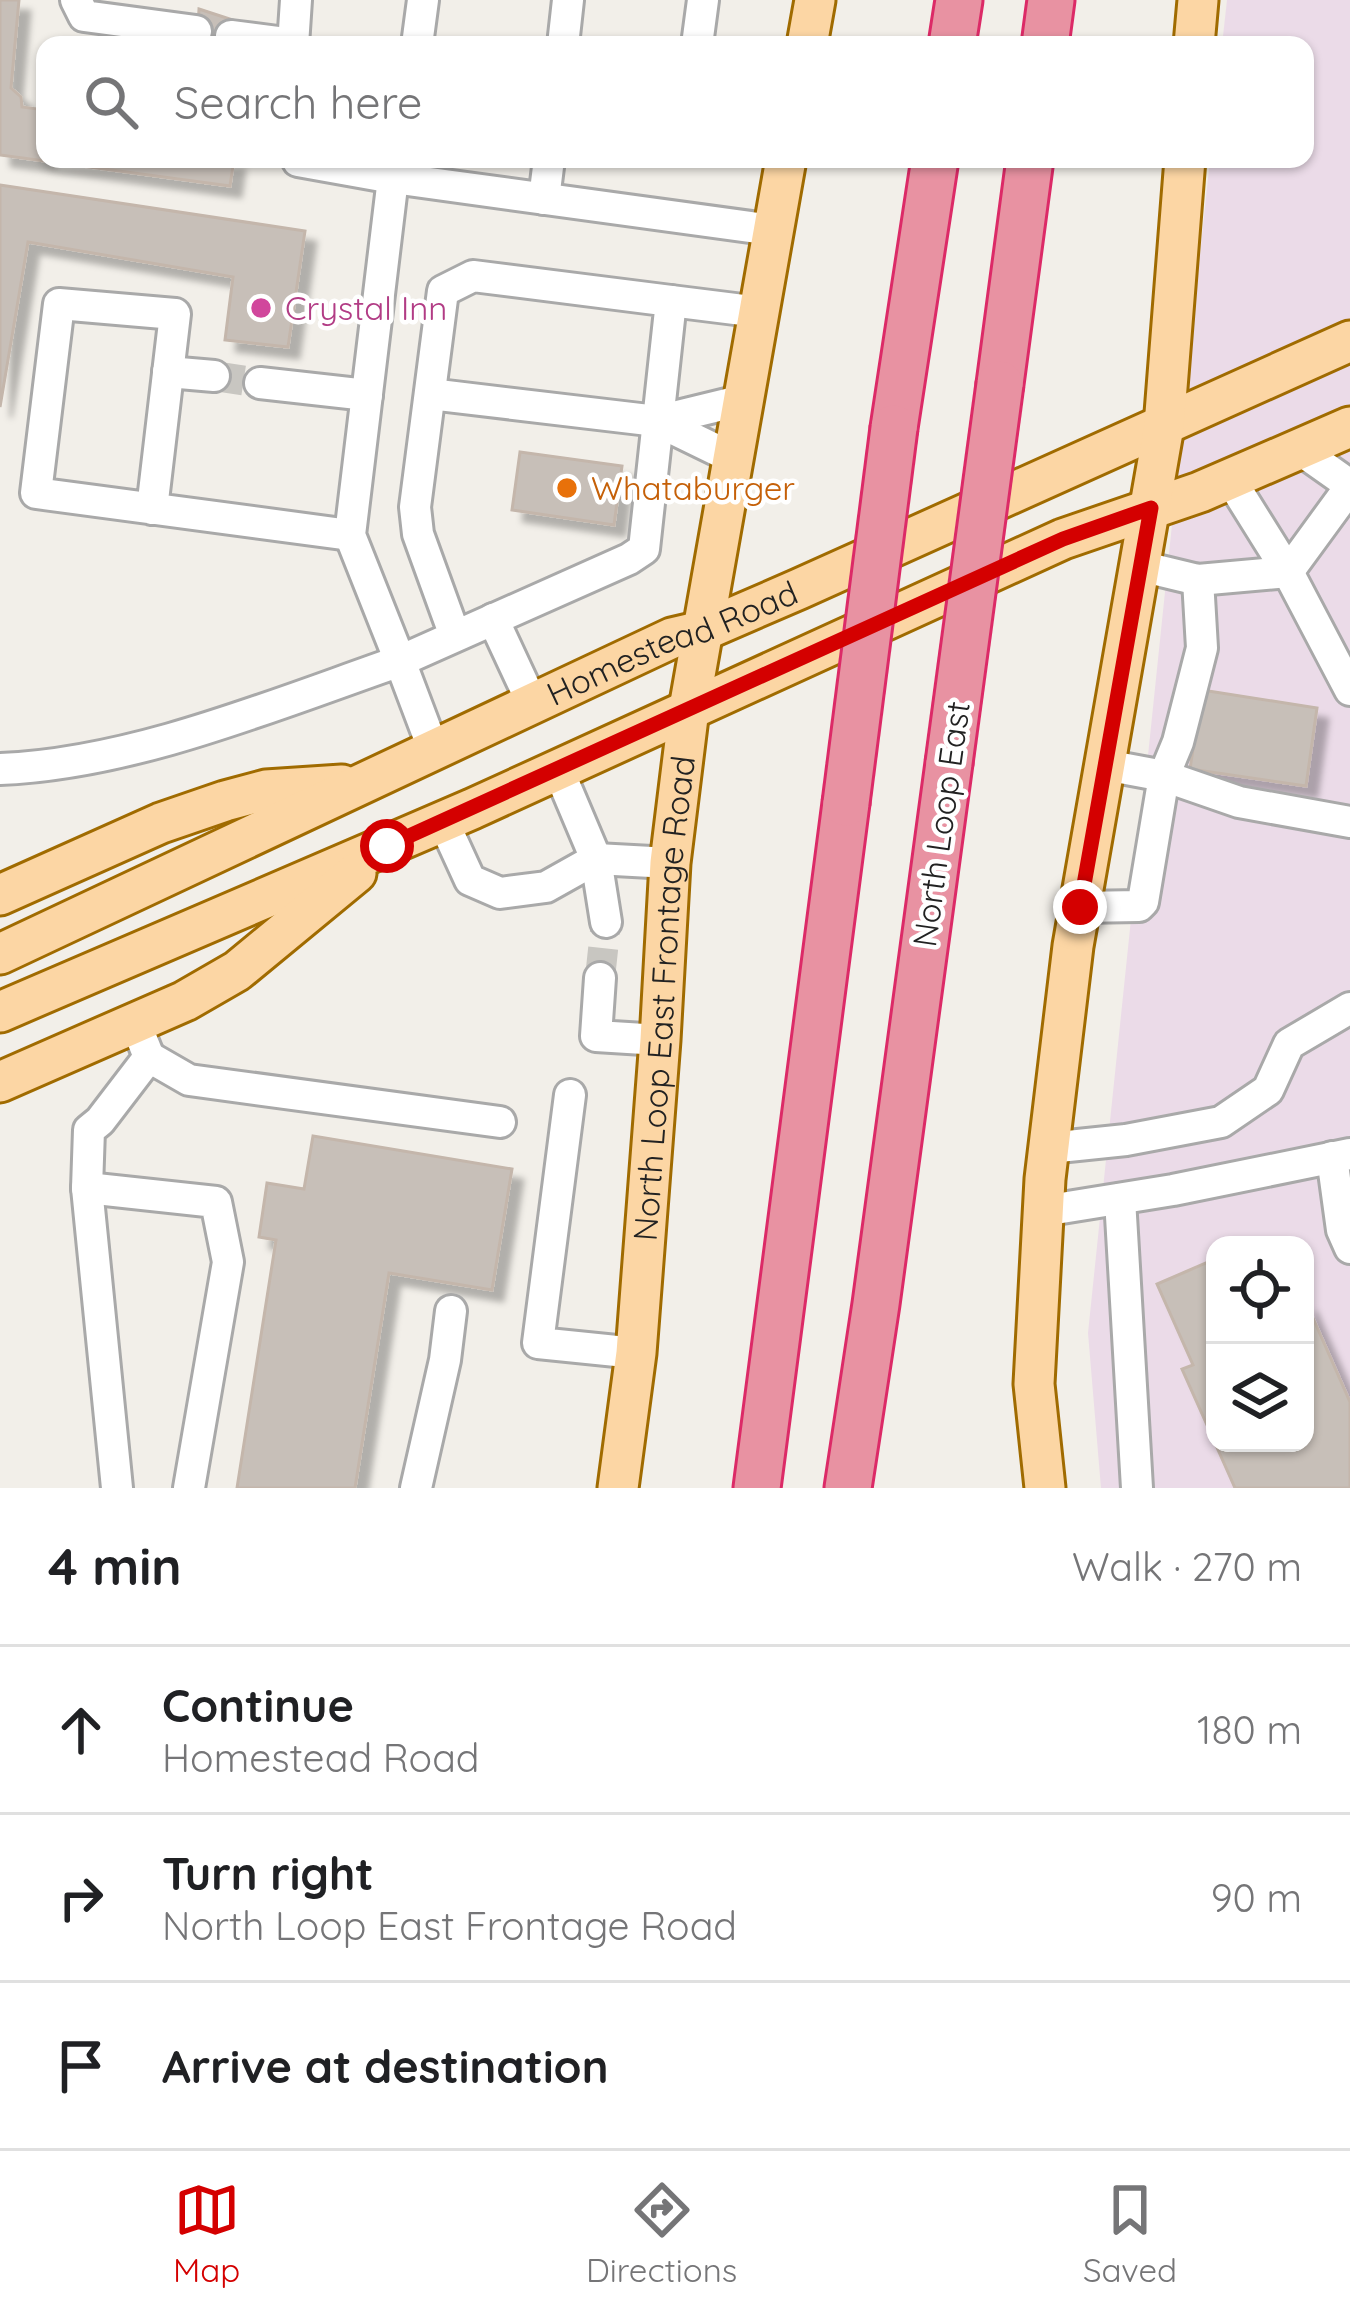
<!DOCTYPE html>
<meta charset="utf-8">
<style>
body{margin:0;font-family:Quicksand,sans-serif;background:#f2f2f2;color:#202124}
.controls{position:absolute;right:36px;bottom:36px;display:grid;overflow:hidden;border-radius:24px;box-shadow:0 3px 9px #0004}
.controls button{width:108px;height:108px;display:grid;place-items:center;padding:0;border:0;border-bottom:3px solid #e0e0e0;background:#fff;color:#202124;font:60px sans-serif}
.stop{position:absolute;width:36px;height:36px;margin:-27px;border:9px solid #d40000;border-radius:50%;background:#fff}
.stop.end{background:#d40000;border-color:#fff;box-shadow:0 3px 12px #0008}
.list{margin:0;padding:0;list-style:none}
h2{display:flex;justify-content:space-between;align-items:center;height:156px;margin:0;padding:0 48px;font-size:51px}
h2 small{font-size:39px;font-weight:400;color:#757577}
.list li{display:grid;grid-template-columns:78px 1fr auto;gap:36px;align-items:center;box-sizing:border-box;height:168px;padding:0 48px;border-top:3px solid #e0e0e0}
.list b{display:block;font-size:45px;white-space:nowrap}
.list p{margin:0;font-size:39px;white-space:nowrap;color:#757577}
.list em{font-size:39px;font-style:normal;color:#757577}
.icon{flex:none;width:66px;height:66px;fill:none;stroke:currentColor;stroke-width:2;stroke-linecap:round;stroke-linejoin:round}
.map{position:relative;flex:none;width:1350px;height:1488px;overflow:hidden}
.search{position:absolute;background:#fff;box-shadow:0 3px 9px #0004;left:36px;right:36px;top:36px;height:132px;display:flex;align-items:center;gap:30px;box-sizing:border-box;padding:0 42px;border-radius:24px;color:#757577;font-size:45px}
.sheet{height:660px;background:#fff}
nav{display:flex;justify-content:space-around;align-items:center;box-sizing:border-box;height:168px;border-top:3px solid #e0e0e0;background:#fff;font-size:33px;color:#757577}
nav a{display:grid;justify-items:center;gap:6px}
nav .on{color:#d40000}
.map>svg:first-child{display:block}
.industrial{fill:#ebdbe8;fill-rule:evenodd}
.building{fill:#c7bfb8;stroke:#c4b6ab;stroke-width:3;filter:url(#shadow)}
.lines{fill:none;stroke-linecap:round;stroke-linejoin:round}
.minor-tunnel{stroke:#c8c6c1;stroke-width:30;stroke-dasharray:30 15;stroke-linecap:butt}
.minor-casing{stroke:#a9a9a9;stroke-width:36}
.major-casing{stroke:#a06b00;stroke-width:45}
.highway-casing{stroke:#dc2a67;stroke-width:51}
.minor{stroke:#fff;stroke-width:30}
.major{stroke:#fcd6a4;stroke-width:39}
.highway{stroke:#e892a2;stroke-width:45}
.highway-bridge-casing{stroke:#dc2a67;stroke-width:51;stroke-linecap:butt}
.highway-bridge{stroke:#e892a2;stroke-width:45}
.route{stroke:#d40000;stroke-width:15}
.hotel-dot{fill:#d1479c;stroke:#fff;stroke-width:4.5}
.food-dot{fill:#e8710a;stroke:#fff;stroke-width:4.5}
.labels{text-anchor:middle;stroke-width:9;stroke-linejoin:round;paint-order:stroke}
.hotel-label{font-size:33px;fill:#b23c85;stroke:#fff;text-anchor:start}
.food-label{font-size:33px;fill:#c56008;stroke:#fff;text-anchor:start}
.street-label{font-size:33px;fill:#222;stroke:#fff}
</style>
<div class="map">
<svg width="1350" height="1488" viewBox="0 0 1350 1488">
<defs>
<filter id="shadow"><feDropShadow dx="11" dy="11" stdDeviation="3" flood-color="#0004"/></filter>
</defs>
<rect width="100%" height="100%" fill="#f2efe9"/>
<path class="industrial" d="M1227 0H1350V1488H1101L1088 1333 1210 159H1305V45H1222ZM1215 1245H1305V1443H1215Z"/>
<g class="building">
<polygon points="0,0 19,0 11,88 21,97 22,107 45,110 45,159 234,159 230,186 0,155"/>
<polygon points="199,9 233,20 230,45 197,45"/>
<polygon points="0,185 305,231 288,347 225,340 233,277 28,242 0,407"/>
<polygon points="520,452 622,466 614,525 512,510"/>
<polygon points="1202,690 1317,708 1306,786 1190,769"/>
<polygon points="313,1136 512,1169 492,1290 389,1273 355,1488 237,1488 276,1240 259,1237 267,1183 304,1189"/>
<polygon points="1215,1259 1215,1443 1182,1369 1193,1365 1157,1284"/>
<polygon points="1305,1300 1350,1402 1350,1488 1235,1488 1215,1443 1305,1443"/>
</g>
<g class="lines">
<g class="minor-tunnel">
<polyline points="214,376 260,383"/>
<polyline points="600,978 606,922"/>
</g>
<g class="minor-casing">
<g id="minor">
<polyline points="76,0 84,16 196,31"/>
<polyline points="231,36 293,44"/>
<polyline points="293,45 296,0"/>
<polyline points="417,45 423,0"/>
<polyline points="563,45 568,0"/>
<polyline points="697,45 703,0"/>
<polyline points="297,159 298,161 393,178 773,230"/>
<polyline points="393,178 350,535 400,661 629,559 644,549 671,301 473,276 443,291 415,507 418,534 455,636"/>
<polyline points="544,199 549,159"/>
<polyline points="671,301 759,312"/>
<polyline points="168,372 214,376"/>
<polyline points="260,383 367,395"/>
<polyline points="430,394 657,421 733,458"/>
<polyline points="657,421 743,400"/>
<polyline points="1299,449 1350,485"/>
<polyline points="1230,479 1288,572 1350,690"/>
<polyline points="152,509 175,314 59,304 36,493 350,535"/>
<polyline points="1140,566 1198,580 1288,572 1350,487"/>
<polyline points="493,619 533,705"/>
<polyline points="1105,765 1164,776 1239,802 1350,822"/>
<path d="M0 769C133 764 276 704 400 661L434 751"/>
<polyline points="558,769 596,859 606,922"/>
<polyline points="443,821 470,880 500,893 546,887 596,859 670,863"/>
<polyline points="1080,907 1139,906 1143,902 1164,776 1178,742 1202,648 1198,580"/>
<polyline points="600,978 596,1036 660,1040"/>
<polyline points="149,1057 189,1080 500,1122"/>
<polyline points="570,1095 538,1343 636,1353"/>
<polyline points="1049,1148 1126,1140 1221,1122 1268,1090 1289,1044 1350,1008"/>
<polyline points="1332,1157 1342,1230 1350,1248"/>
<polyline points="87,1188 216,1202 228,1262 189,1488"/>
<polyline points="1120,1199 1137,1488"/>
<polyline points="1043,1211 1173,1190 1350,1154"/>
<polyline points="117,1488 87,1188 89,1130 100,1121 149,1057 135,1022"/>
<polyline points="416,1488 445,1360 451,1311"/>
</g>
</g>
<g class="major-casing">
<g id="major">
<polyline points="807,45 815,0"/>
<polyline points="1194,45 1198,0"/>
<polyline points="0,895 161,823 225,801 266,790 342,785"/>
<path id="s1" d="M0 954 672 638 702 631 799 589 1350 341"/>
<polyline points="0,1012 472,809 1063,539 1200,492 1350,427"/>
<polyline points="0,1082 185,1001 237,971 356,873"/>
<path id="s2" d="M618 1488 636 1353 660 1040 670 863 689 709 786 159"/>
<polyline points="1045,1488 1034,1384 1045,1179 1073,946 1164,426 1185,159"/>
</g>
</g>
<g class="highway-casing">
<g id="highway">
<polyline points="952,45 959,0"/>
<polyline points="1045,45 1051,0"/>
<polyline points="1000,384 1030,159"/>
<polyline points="894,428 935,159"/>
<polyline points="757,1488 846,803"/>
<polyline points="848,1488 876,1304 949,763"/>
</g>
</g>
<use href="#minor" class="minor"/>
<use href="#major" class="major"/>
<use href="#highway" class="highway"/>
<g class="highway-bridge-casing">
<g id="highway-bridge">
<polyline points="949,763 1000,384"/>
<polyline points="846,803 894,428"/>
</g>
</g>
<use href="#highway-bridge" class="highway-bridge"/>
</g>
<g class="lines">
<polyline class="route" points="387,846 1063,539 1151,508 1080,907"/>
</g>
<circle class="hotel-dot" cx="261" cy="308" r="12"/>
<circle class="food-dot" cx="567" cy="488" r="12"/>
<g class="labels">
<g class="hotel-label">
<text x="285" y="320">Crystal Inn</text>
</g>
<g class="food-label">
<text x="591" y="500">Whataburger</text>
</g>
<g class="street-label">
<text dy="12" stroke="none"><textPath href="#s1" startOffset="741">Homestead Road</textPath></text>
<text transform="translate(941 824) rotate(-82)" y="12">North Loop East</text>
<text dy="12" stroke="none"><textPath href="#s2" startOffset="492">North Loop East Frontage Road</textPath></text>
</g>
</g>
</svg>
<div class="controls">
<button><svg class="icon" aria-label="locate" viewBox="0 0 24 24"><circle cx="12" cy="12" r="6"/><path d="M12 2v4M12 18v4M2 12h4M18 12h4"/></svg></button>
<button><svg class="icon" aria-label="layers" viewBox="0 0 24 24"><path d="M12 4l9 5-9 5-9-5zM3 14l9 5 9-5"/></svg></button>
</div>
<div class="stop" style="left:387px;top:846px"></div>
<div class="stop end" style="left:1080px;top:907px"></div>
<div class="search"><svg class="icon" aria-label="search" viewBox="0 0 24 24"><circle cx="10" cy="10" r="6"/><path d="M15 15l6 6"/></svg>Search here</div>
</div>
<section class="sheet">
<h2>4 min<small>Walk · 270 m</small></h2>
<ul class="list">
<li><svg class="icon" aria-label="ahead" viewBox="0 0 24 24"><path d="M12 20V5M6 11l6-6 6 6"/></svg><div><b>Continue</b><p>Homestead Road</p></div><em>180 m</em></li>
<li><svg class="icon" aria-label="right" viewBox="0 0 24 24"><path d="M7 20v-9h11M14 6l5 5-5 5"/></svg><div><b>Turn right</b><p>North Loop East Frontage Road</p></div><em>90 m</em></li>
<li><svg class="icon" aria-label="arrive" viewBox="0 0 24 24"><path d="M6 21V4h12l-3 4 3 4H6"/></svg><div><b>Arrive at destination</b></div></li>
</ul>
</section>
<nav>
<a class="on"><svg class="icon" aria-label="map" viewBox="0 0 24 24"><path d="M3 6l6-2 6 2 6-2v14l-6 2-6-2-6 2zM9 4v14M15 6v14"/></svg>Map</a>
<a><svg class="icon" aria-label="directions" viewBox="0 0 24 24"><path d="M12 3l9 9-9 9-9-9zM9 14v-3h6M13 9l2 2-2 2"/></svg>Directions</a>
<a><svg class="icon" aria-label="saved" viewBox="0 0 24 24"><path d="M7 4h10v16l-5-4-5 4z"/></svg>Saved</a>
</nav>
